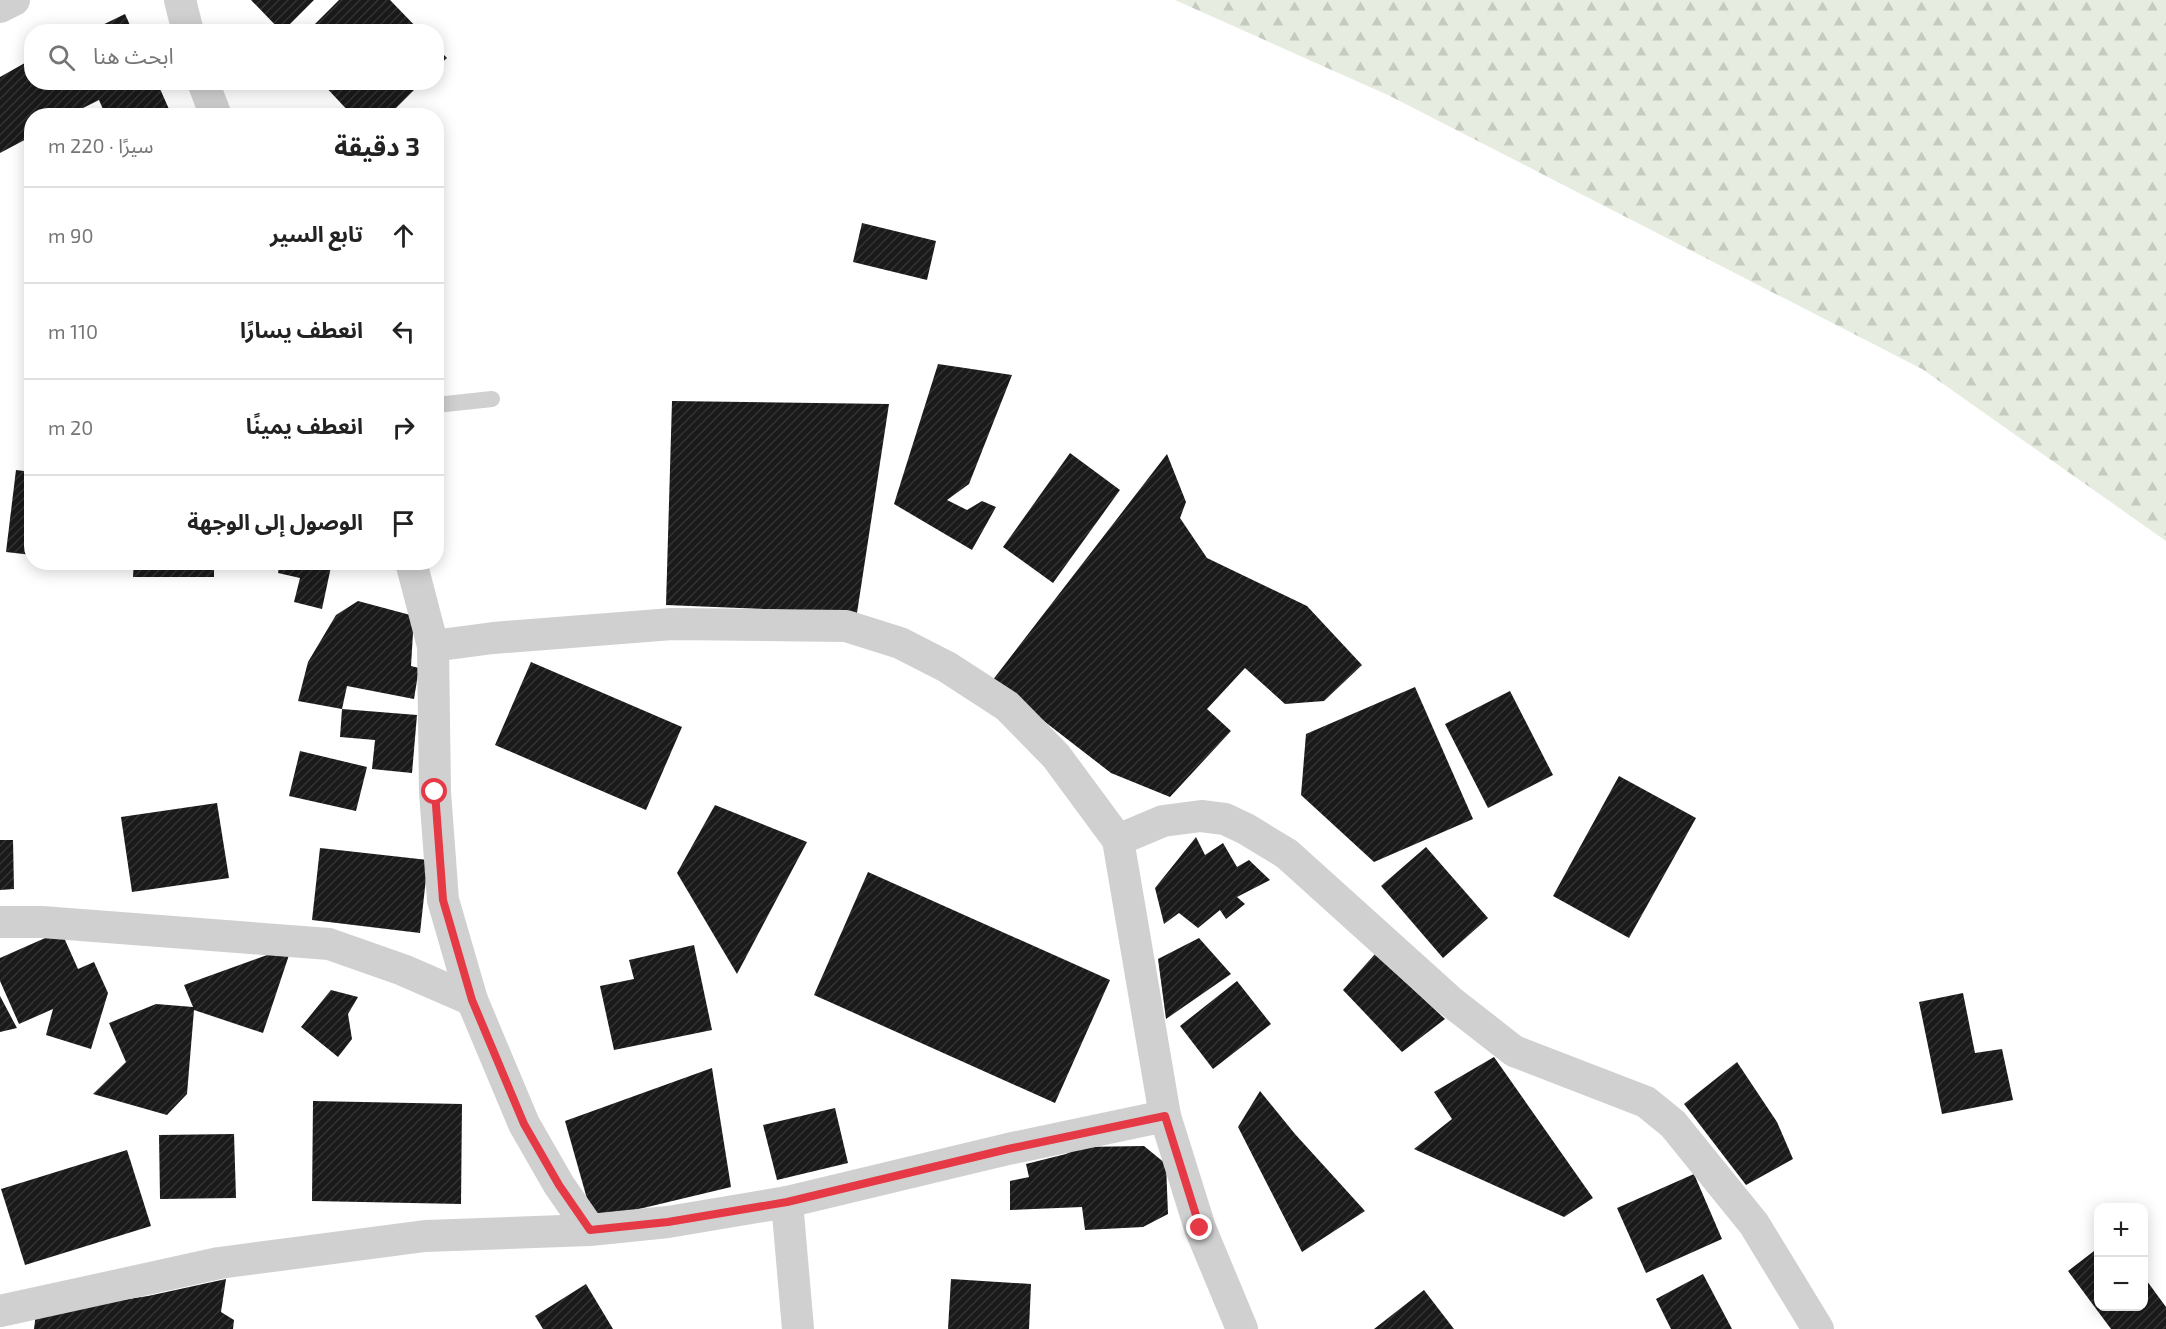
<!DOCTYPE html>
<html lang="ar">
<meta charset="utf-8">
<style>
body{margin:0;font-family:"Exo 2","Noto Sans Arabic",sans-serif;background:#f6f6f6;color:#222;direction:rtl}
.controls{position:absolute;right:18px;bottom:18px;display:grid;overflow:hidden;border-radius:12px;box-shadow:0 3px 15px #0003}
.controls button{width:54px;height:54px;display:grid;place-items:center;padding:0;border:0;border-bottom:2px solid #e0e0e0;background:#fff;color:#222;font:30px sans-serif}
.stop{position:absolute;width:18px;height:18px;margin:-14px;border:4px solid #e63946;border-radius:50%;background:#fff}
.stop.end{background:#e63946;border-color:#fff;box-shadow:0 2px 6px #0008}
.list{margin:0;padding:0;list-style:none}
h2{display:flex;justify-content:space-between;align-items:center;height:78px;margin:0;padding:0 24px;font-size:26px}
h2 small{font-size:20px;font-weight:400;color:#767676}
.list li{display:grid;grid-template-columns:39px 1fr auto;gap:18px;align-items:center;box-sizing:border-box;height:96px;padding:0 24px;border-top:2px solid #e0e0e0}
.list b{display:block;font-size:22px;white-space:nowrap}
.list em{font-size:20px;font-style:normal;color:#767676}
.icon{flex:none;width:33px;height:33px;fill:none;stroke:currentColor;stroke-width:2;stroke-linecap:round;stroke-linejoin:round}
.map{position:relative;flex:none;width:2166px;height:1329px;overflow:hidden;direction:ltr}
.search{position:absolute;background:#fff;box-shadow:0 3px 15px #0003;left:24px;top:24px;width:420px;height:66px;display:flex;align-items:center;gap:15px;box-sizing:border-box;padding:0 21px;border-radius:24px;color:#767676;font-size:22px}
.panel{position:absolute;background:#fff;box-shadow:0 3px 15px #0003;left:24px;top:108px;width:420px;height:462px;border-radius:24px;direction:rtl}
.map>svg:first-child{display:block}
.forest{fill:url(#forest-firs)}
.building{fill:url(#building-hatch)}
.lines{fill:none;stroke-linecap:round;stroke-linejoin:round}
.lane{stroke:#d0d0d0;stroke-width:16}
.street{stroke:#d0d0d0;stroke-width:32}
.route{stroke:#e63946;stroke-width:8}
</style>
<div class="map">
<svg width="2166" height="1329" viewBox="0 0 2166 1329">
<defs>
<pattern id="forest-firs" width="22" height="20" patternUnits="userSpaceOnUse" patternTransform="scale(1.5)"><rect width="22" height="20" fill="#e6ecdf"/><path d="M5 1l3.5 6h-7zM16 11l3.5 6h-7z" fill="#c6cbc0"/></pattern>
<pattern id="building-hatch" width="6" height="6" patternUnits="userSpaceOnUse" patternTransform="scale(1.5)"><rect width="6" height="6" fill="#1a1a1a"/><path d="M-1 1l2-2M0 6l6-6M5 7l2-2" fill="none" stroke="#333"/></pattern>
</defs>
<rect width="100%" height="100%" fill="#fff"/>
<polygon class="forest" points="1175,0 2166,0 2166,541 1922,369 1390,96"/>
<g class="building">
<polygon points="251,0 314,0 282,32"/>
<polygon points="339,0 390,0 421,32 307,32"/>
<polygon points="125,14 133,32 88,32"/>
<polygon points="436,47 447,58 436,68"/>
<polygon points="32,59 32,82 157,82 172,116 106,116 99,100 67,116 32,116 32,136 0,153 0,77"/>
<polygon points="321,82 422,82 388,116 353,116"/>
<polygon points="862,223 936,241 927,280 853,262"/>
<polygon points="938,364 1012,375 969,484 947,500 967,510 982,501 996,507 972,550 894,504"/>
<polygon points="672,401 889,404 857,613 666,605"/>
<polygon points="1070,453 1120,490 1053,583 1003,547"/>
<polygon points="1167,454 1186,502 1180,518 1207,558 1307,606 1362,665 1324,701 1285,704 1245,668 1207,709 1231,731 1170,797 1111,773 992,681"/>
<polygon points="16,470 32,472 32,555 6,552"/>
<polygon points="134,562 214,562 214,577 133,577"/>
<polygon points="280,562 332,562 322,609 294,602 300,578 278,573"/>
<polygon points="358,601 414,616 411,666 419,668 414,699 347,686 342,709 298,701 308,662 336,615"/>
<polygon points="531,662 682,727 646,810 495,745"/>
<polygon points="1415,687 1473,819 1374,862 1301,795 1306,734"/>
<polygon points="1510,691 1553,775 1488,808 1445,724"/>
<polygon points="342,709 417,715 412,773 372,769 375,740 340,737"/>
<polygon points="300,751 367,767 356,811 289,796"/>
<polygon points="1619,776 1696,818 1629,938 1553,896"/>
<polygon points="217,803 229,878 132,892 121,817"/>
<polygon points="715,805 807,842 737,974 677,873"/>
<polygon points="1196,837 1205,855 1223,843 1237,867 1249,860 1270,880 1237,897 1245,904 1226,919 1220,910 1198,928 1179,913 1164,924 1155,888"/>
<polygon points="0,840 13,840 14,889 0,890"/>
<polygon points="1426,847 1488,918 1443,958 1381,886"/>
<polygon points="320,848 428,860 420,933 312,920"/>
<polygon points="868,872 1110,980 1055,1103 814,995"/>
<polygon points="61,931 78,969 94,962 108,993 91,1049 46,1035 53,1009 19,1024 0,981 0,958"/>
<polygon points="1199,938 1231,974 1166,1019 1158,959"/>
<polygon points="694,945 712,1030 614,1050 600,986 634,979 629,960"/>
<polygon points="292,946 263,1033 194,1010 187,1094 167,1115 93,1094 126,1062 109,1023 156,1004 193,1007 184,985"/>
<polygon points="1375,954 1445,1019 1402,1052 1343,990"/>
<polygon points="1237,981 1271,1024 1213,1069 1180,1026"/>
<polygon points="331,990 358,997 348,1014 352,1039 338,1057 301,1027"/>
<polygon points="1963,993 1975,1053 2002,1049 2013,1100 1942,1114 1919,1002"/>
<polygon points="0,996 17,1028 0,1032"/>
<polygon points="1494,1057 1593,1198 1564,1217 1414,1149 1452,1119 1434,1092"/>
<polygon points="1737,1062 1777,1122 1793,1159 1746,1185 1684,1104"/>
<polygon points="712,1068 731,1187 593,1220 565,1121"/>
<polygon points="1260,1091 1295,1134 1365,1211 1302,1252 1238,1127"/>
<polygon points="313,1101 462,1104 461,1204 312,1201"/>
<polygon points="835,1108 848,1163 777,1180 763,1125"/>
<polygon points="234,1134 236,1198 160,1199 159,1135"/>
<polygon points="1144,1146 1166,1164 1168,1214 1143,1227 1085,1230 1082,1207 1010,1210 1010,1181 1029,1177 1026,1164 1066,1154 1081,1147"/>
<polygon points="127,1150 151,1226 25,1265 1,1189"/>
<polygon points="1694,1174 1722,1239 1646,1273 1617,1208"/>
<polygon points="2098,1248 2098,1306 2144,1306 2144,1277 2166,1307 2166,1329 2111,1329 2068,1271"/>
<polygon points="1703,1274 1732,1329 1671,1329 1656,1299"/>
<polygon points="226,1279 221,1312 234,1320 233,1329 34,1329 36,1313 148,1296"/>
<polygon points="951,1279 1031,1284 1029,1329 948,1329"/>
<polygon points="586,1284 613,1329 543,1329 535,1316"/>
<polygon points="1424,1290 1454,1329 1374,1329"/>
</g>
<g class="lines">
<polyline class="lane" points="436,405 492,399"/>
<g class="street">
<polyline points="180,0 188,32"/>
<polyline points="0,7 14,0"/>
<polyline points="203,82 216,116"/>
<polyline points="411,562 433,646 435,792 443,900 472,1000 524,1124 559,1185 590,1230"/>
<polyline points="1118,840 1163,821 1201,816 1225,819 1246,829 1287,854 1450,1001 1514,1051 1646,1102 1673,1124 1754,1224 1818,1329"/>
<polyline points="0,922 42,922 329,944 403,970 472,1000"/>
<polyline points="1165,1116 1200,1228 1242,1329"/>
<polyline points="787,1202 798,1329"/>
<polyline points="0,1311 219,1263 425,1236 590,1230 668,1222 787,1202 1008,1149 1165,1116 1118,840 1056,756 1007,706 947,667 900,643 846,626 672,624 493,638 433,646"/>
</g>
</g>
<g class="lines">
<polyline class="route" points="435,792 443,900 472,1000 524,1124 559,1185 590,1230 668,1222 787,1202 1008,1149 1165,1116 1200,1228"/>
</g>
</svg>
<div class="controls">
<button>+</button>
<button>−</button>
</div>
<div class="stop" style="left:435px;top:792px"></div>
<div class="stop end" style="left:1200px;top:1228px"></div>
<div class="search"><svg class="icon" aria-label="search" viewBox="0 0 24 24"><circle cx="10" cy="10" r="6"/><path d="M15 15l6 6"/></svg>ابحث هنا</div>
<section class="panel">
<h2>3 دقيقة<small>سيرًا · 220 m</small></h2>
<ul class="list">
<li><svg class="icon" aria-label="ahead" viewBox="0 0 24 24"><path d="M12 20V5M6 11l6-6 6 6"/></svg><div><b>تابع السير</b></div><em>90 m</em></li>
<li><svg class="icon" aria-label="left" viewBox="0 0 24 24"><path d="M17 20v-9H6M10 6l-5 5 5 5"/></svg><div><b>انعطف يسارًا</b></div><em>110 m</em></li>
<li><svg class="icon" aria-label="right" viewBox="0 0 24 24"><path d="M7 20v-9h11M14 6l5 5-5 5"/></svg><div><b>انعطف يمينًا</b></div><em>20 m</em></li>
<li><svg class="icon" aria-label="arrive" viewBox="0 0 24 24"><path d="M6 21V4h12l-3 4 3 4H6"/></svg><div><b>الوصول إلى الوجهة</b></div></li>
</ul>
</section>
</div>
